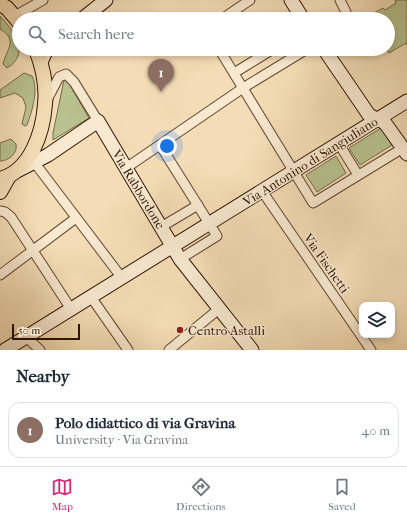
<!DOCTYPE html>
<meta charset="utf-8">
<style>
body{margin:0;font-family:"IM FELL French Canon",serif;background:#f2f2f3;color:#1f2937}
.controls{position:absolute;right:12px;bottom:12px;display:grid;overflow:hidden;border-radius:8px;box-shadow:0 2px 6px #0003}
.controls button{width:36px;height:36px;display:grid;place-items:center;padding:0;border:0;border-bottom:1px solid #e0e1e3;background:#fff;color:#1f2937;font:20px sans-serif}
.scale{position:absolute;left:12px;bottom:10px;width:68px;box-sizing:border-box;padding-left:4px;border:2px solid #311403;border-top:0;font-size:11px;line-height:14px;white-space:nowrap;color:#311403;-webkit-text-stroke:3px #f8e9d0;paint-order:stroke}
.you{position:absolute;left:167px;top:146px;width:14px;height:14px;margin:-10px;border:3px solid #fff;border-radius:50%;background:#1a73e8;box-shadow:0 0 0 6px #1a73e833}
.badge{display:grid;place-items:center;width:26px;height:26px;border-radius:50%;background:#db2777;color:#fff;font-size:13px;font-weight:700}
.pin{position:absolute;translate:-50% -33px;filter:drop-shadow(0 1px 2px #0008)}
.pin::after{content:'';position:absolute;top:21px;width:14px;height:12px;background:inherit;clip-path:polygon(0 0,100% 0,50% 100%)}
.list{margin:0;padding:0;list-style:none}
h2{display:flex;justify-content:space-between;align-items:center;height:52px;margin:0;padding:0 16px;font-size:17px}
h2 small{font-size:13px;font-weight:400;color:#747a83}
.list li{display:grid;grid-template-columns:26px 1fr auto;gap:12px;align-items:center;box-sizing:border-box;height:56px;margin:0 8px 8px;padding:0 8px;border:1px solid #e0e1e3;border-radius:12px}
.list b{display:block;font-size:15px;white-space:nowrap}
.list p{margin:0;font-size:13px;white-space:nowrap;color:#747a83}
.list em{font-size:13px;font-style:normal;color:#747a83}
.icon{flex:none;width:22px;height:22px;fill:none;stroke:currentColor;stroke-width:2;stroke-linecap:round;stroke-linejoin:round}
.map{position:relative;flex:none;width:407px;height:350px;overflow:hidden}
.search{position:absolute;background:#fff;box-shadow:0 2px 6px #0003;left:12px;right:12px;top:12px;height:44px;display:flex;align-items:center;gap:10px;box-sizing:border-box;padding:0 14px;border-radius:22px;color:#747a83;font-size:15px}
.sheet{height:116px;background:#fff}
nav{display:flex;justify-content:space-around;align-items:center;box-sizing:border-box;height:56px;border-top:1px solid #e0e1e3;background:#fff;font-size:11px;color:#747a83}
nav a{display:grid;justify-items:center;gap:2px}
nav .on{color:#db2777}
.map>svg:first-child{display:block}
.green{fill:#b9c290;stroke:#756b4a}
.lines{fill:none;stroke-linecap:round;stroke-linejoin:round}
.street-casing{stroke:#624630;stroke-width:11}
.secondary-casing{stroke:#311403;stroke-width:15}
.primary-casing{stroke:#311403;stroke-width:16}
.street{stroke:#f8e9d0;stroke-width:9}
.secondary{stroke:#f8e9d0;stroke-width:13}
.primary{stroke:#f4ddb6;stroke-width:14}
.poi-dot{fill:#8f2418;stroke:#f8e9d0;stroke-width:1.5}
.labels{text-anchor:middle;stroke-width:3;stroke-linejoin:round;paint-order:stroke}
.street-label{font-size:13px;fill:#311403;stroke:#f8e9d0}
.poi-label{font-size:13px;fill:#311403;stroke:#f8e9d0;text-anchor:start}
</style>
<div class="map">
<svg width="407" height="350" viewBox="0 0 407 350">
<rect width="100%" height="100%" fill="#f4ddb6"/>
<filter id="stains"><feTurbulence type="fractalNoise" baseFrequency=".005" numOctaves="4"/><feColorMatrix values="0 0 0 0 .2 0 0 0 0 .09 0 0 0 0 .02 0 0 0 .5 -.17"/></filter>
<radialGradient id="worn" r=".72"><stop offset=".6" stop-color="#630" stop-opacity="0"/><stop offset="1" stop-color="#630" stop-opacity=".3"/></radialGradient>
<g class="green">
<polygon points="395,0 407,0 407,45 406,43 389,53 387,49 388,19 364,19 383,8 385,10 396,3"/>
<path d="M0 16C14 31 31 54 7 68L3 64C6 50 19 40 0 29Z"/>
<path d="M24 73 32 76C39 90 32 111 27 125L25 126 22 124 26 107 23 98 15 93 0 98V90Z"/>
<polygon points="64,80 67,80 89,118 53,140 53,133"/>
<polygon points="381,128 392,145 360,165 349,148"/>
<path d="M11 139 16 144C18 153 9 161 0 161V143Z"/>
<polygon points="336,156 346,173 317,192 306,175"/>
</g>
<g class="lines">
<g class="street-casing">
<g id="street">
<polyline points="340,0 346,12"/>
<polyline points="15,16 43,0"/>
<polyline points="222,19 250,0"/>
<polyline points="219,49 313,203 403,148"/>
<polyline points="234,73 273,49"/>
<polyline points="48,98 59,77 66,74 74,82 98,121"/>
<polyline points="339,144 358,175"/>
<polyline points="160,145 217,236 180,259"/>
<polyline points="31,158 122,278"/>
<polyline points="126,168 243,88 307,49"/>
<polyline points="262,191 371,350"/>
<polyline points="0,211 5,212 11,217 71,309"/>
<polyline points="161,227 198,205"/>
<polyline points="0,275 76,218"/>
<polyline points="91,297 128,350"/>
<polyline points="26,337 40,350"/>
<polyline points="169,350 220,308"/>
</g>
</g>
<g class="secondary-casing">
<g id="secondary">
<polyline points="291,0 303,19"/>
<polyline points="82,19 106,0"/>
<polyline points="324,49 369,115 385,123 407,154"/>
<polyline points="41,62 47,49"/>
<polyline points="19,170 48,155 98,121 180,259 252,350"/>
<polyline points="5,350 407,101"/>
</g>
</g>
<g class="primary-casing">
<g id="primary">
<polyline points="0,4 7,8 19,22"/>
<path d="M0 179C31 171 43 132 45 104 47 86 42 65 36 49"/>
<polyline points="0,192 9,176"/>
</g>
</g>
<use href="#street" class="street"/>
<use href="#secondary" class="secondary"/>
<use href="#primary" class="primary"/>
</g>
<circle class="poi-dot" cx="180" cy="330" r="4"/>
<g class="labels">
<g class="street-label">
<text transform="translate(310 161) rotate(-32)" y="5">Via Antonino di Sangiuliano</text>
<text transform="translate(139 189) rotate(59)" y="5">Via Rabbordone</text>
<text transform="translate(327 263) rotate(55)" y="5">Via Fischetti</text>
</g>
<g class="poi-label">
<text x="188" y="335">Centro Astalli</text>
</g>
</g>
<rect width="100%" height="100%" filter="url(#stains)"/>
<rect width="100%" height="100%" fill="url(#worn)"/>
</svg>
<div class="controls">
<button><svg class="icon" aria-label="layers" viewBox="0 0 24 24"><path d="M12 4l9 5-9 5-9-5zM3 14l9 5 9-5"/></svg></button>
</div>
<div class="scale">50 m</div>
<div class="you"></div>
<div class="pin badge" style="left:161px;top:92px;background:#8d6e63">1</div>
<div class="search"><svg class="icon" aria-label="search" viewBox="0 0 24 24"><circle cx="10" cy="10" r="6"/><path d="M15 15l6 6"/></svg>Search here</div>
</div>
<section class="sheet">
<h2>Nearby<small></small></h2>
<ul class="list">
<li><span class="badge" style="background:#8d6e63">1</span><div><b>Polo didattico di via Gravina</b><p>University · Via Gravina</p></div><em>40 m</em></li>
</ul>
</section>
<nav>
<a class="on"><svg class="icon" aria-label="map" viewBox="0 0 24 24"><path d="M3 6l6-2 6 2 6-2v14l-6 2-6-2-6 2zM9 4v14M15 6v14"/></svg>Map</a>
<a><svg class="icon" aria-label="directions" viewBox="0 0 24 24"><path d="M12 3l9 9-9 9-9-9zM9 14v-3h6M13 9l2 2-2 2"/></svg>Directions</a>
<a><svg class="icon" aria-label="saved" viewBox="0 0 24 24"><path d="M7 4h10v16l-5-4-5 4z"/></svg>Saved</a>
</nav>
